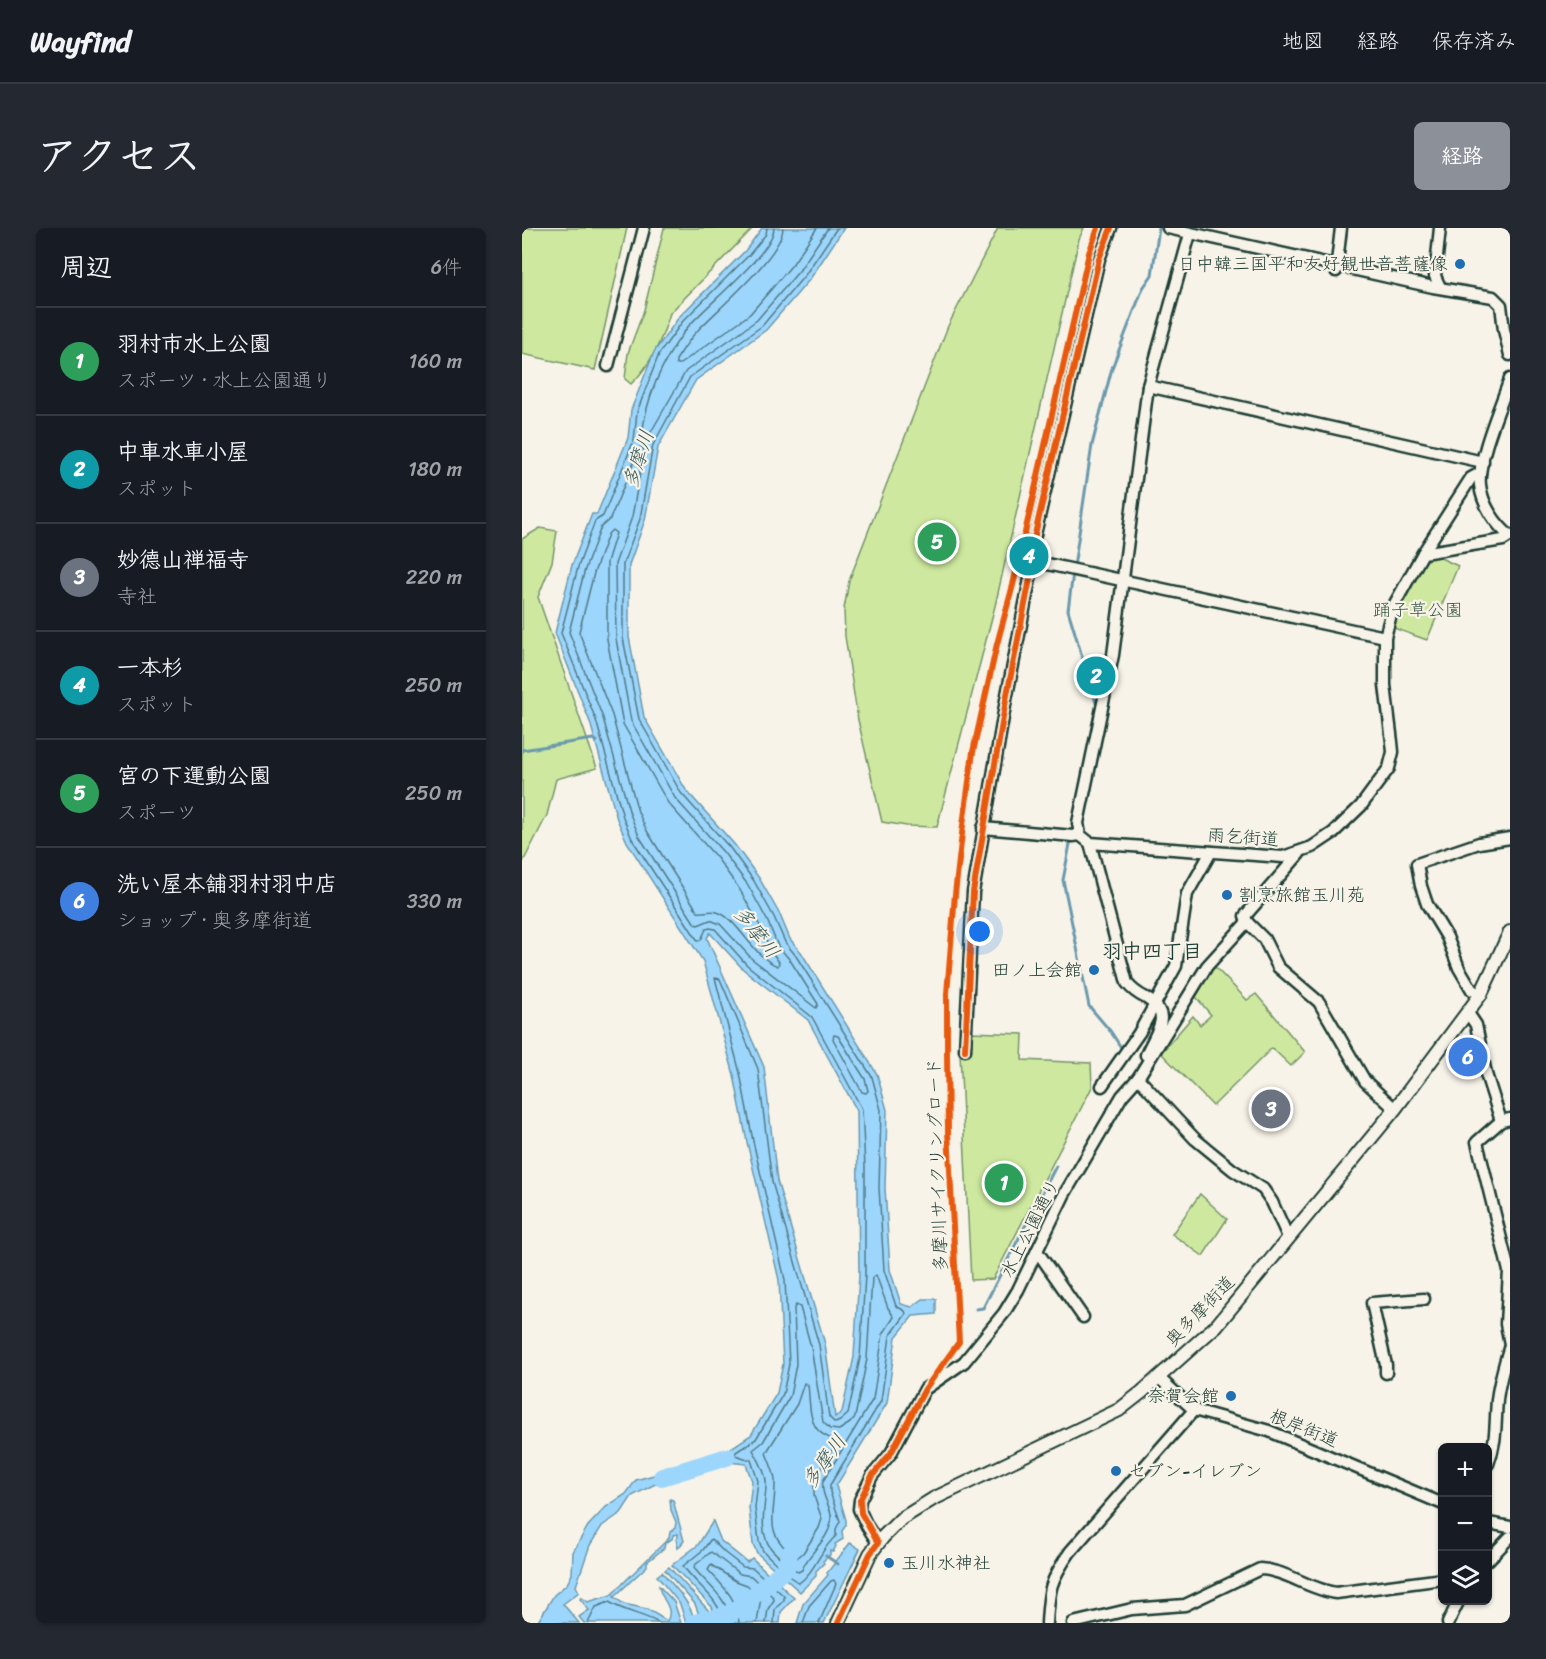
<!DOCTYPE html>
<html lang="ja">
<meta charset="utf-8">
<style>
body{margin:0;font-family:Sriracha,"Klee One",sans-serif;background:#242831;color:#f1f3f6}
.controls{position:absolute;right:18px;bottom:18px;display:grid;overflow:hidden;border-radius:9px;box-shadow:0 2px 4px #0004}
.controls button{width:54px;height:54px;display:grid;place-items:center;padding:0;border:0;border-bottom:2px solid #363941;background:#171b24;color:#f1f3f6;font:30px sans-serif}
.you{position:absolute;left:458px;top:704px;width:21px;height:21px;margin:-15px;border:4px solid #fff;border-radius:50%;background:#1a73e8;box-shadow:0 0 0 9px #1a73e833}
.badge{display:grid;place-items:center;width:39px;height:39px;border-radius:50%;background:#8c9099;color:#fff;font-size:20px;font-weight:700}
.pin{position:absolute;translate:-50% -50%;border:3px solid #fff;box-shadow:0 2px 6px #0006}
.list{margin:0;padding:0;list-style:none}
h2{display:flex;justify-content:space-between;align-items:center;height:78px;margin:0;padding:0 24px;font-size:26px}
h2 small{font-size:20px;font-weight:400;color:#9ea1a6}
.list li{display:grid;grid-template-columns:39px 1fr auto;gap:18px;align-items:center;box-sizing:border-box;height:108px;padding:0 24px;border-top:2px solid #363941}
.list b{display:block;font-size:22px;white-space:nowrap}
.list p{margin:0;font-size:20px;white-space:nowrap;color:#9ea1a6}
.list em{font-size:20px;font-style:normal;color:#9ea1a6}
.icon{flex:none;width:33px;height:33px;fill:none;stroke:currentColor;stroke-width:2;stroke-linecap:round;stroke-linejoin:round}
.map{position:relative;flex:none;width:988px;height:1395px;overflow:hidden;border-radius:9px}
header{display:flex;align-items:center;gap:36px;box-sizing:border-box;height:84px;padding:0 30px;background:#171b24;border-bottom:2px solid #363941}
header strong{font-size:28px}
nav{display:flex;gap:33px;margin-inline-start:auto;font-size:21px}
.intro{display:flex;align-items:center;justify-content:space-between;box-sizing:border-box;height:144px;padding:0 36px}
h1{margin:0;font-size:42px}
.button{padding:15px 27px;border-radius:9px;background:#8c9099;color:#fff;font-size:21px;font-weight:700}
main{display:flex;gap:36px;padding:0 36px}
aside{flex:1;background:#171b24;border-radius:9px;box-shadow:0 2px 4px #0004}
.map>svg:first-child{display:block}
.green{fill:#cee99f;stroke:#76936a;stroke-width:1.5}
.water{fill:#9dd6fd;stroke:#6b99ad;stroke-width:1.5;fill-rule:evenodd}
.lines{fill:none;stroke-linecap:round;stroke-linejoin:round}
.shore{stroke:#517a84;stroke-width:1.5}
.stream{stroke:#6b99ad;stroke-width:3}
.river{stroke:#9dd6fd;stroke-width:18}
.minor-casing{stroke:#1f3d34;stroke-width:15}
.major-casing{stroke:#1f3d34;stroke-width:16}
.minor{stroke:#f7f3e8;stroke-width:10}
.major{stroke:#f7f3e8;stroke-width:12}
.cycleway-casing{stroke:#f7f3e8;stroke-width:10}
.cycleway{stroke:#e8590c;stroke-width:6}
.poi-dot{fill:#1f6fb2;stroke:#f7f3e8;stroke-width:2}
.labels{text-anchor:middle;stroke-width:4.5;stroke-linejoin:round;paint-order:stroke}
.poi-label{font-size:18px;fill:#1f3d34;stroke:#f7f3e8;text-anchor:end}
.park-label{font-size:18px;fill:#395744;stroke:#f7f3e8}
.street-label{font-size:18px;fill:#1f3d34;stroke:#f7f3e8}
.water-label{font-size:20px;font-style:italic;fill:#385c5c;stroke:#f7f3e8}
.neighbourhood-label{font-size:20px;font-weight:bold;fill:#1f3d34;stroke:#f7f3e8}
</style>
<header>
<strong>Wayfind</strong>
<nav><a>地図</a><a>経路</a><a>保存済み</a></nav>
</header>
<div class="intro"><h1>アクセス</h1><a class="button">経路</a></div>
<main>
<aside>
<h2>周辺<small>6件</small></h2>
<ul class="list">
<li><span class="badge" style="background:#2e9e5b">1</span><div><b>羽村市水上公園</b><p>スポーツ · 水上公園通り</p></div><em>160 m</em></li>
<li><span class="badge" style="background:#0f9aa8">2</span><div><b>中車水車小屋</b><p>スポット</p></div><em>180 m</em></li>
<li><span class="badge" style="background:#6b7280">3</span><div><b>妙德山禅福寺</b><p>寺社</p></div><em>220 m</em></li>
<li><span class="badge" style="background:#0f9aa8">4</span><div><b>一本杉</b><p>スポット</p></div><em>250 m</em></li>
<li><span class="badge" style="background:#2e9e5b">5</span><div><b>宮の下運動公園</b><p>スポーツ</p></div><em>250 m</em></li>
<li><span class="badge" style="background:#3f7fe0">6</span><div><b>洗い屋本舗羽村羽中店</b><p>ショップ · 奥多摩街道</p></div><em>330 m</em></li>
</ul>
</aside>
<div class="map">
<svg width="988" height="1395" viewBox="0 0 988 1395">
<rect width="100%" height="100%" fill="#f7f3e8"/>
<filter id="ink" filterUnits="userSpaceOnUse"><feTurbulence type="fractalNoise" baseFrequency=".0167" numOctaves="2"/><feDisplacementMap in="SourceGraphic" scale="12" xChannelSelector="R" yChannelSelector="G"/><feConvolveMatrix kernelMatrix="1 2 1 2 8 2 1 2 1" color-interpolation-filters="sRGB"/></filter>
<g filter="url(#ink)">
<g class="green">
<polygon points="0,0 105,0 73,142 0,126"/>
<path d="M142 0H231L148 85C141 109 128 139 109 156L103 151 106 125 122 82Z"/>
<polygon points="476,0 562,0 557,11 473,378 415,599 385,598 360,594 336,492 323,408 322,381 327,353 426,98"/>
<polygon points="18,300 35,303 30,334 16,369 75,540 34,551 25,587 0,636 0,311"/>
<polygon points="912,327 936,338 905,412 869,399 875,377 903,329"/>
<polygon points="691,737 725,772 734,766 783,824 769,838 750,820 691,878 639,825 671,788 678,797 689,787 674,769"/>
<polygon points="449,804 501,806 500,832 569,835 570,859 471,1051 449,1052 438,825 448,824"/>
<polygon points="678,966 705,991 681,1028 650,1006"/>
</g>
<g class="water">
<path d="M240 0H322L288 51 244 102 174 152 136 219 123 292 107 337V409L122 489 164 562 212 616 237 650 258 687 268 711 279 724 355 846 365 882 363 960 368 1042 379 1076 390 1079 401 1071H414V1086L391 1088 374 1109 365 1175 314 1258 324 1292V1297L320 1303 321 1311 313 1316 314 1318 311 1324 308 1323V1327L301 1333 302 1335 294 1343V1348L278 1364 235 1325 231 1316 227 1280 230 1253 224 1236 207 1234 203 1224 229 1207 255 1165 261 1136 257 1052 225 914 212 847 181 733 105 614 95 591 68 494 33 405 50 337 70 286H75L106 210 109 182 132 124 157 89 223 23ZM188 705 221 741 286 792 335 883 337 1047 332 1129 320 1184 313 1189 303 1116 255 953 242 839 185 710Z"/>
<polygon points="139,1245 141,1252 110,1268 99,1285 80,1298 68,1317 54,1358 57,1364 41,1376 57,1395 15,1395 32,1367 45,1356 50,1346 51,1324 66,1298 84,1279 104,1266 114,1252"/>
<path d="M148 1271 151 1272 162 1313 156 1320 154 1311 156 1309V1306L151 1307 150 1311 143 1315 142 1320 125 1334V1338L92 1369 102 1376 125 1381 145 1393C153 1379 138 1371 137 1358L152 1374 159 1395H62L57 1389 67 1382 58 1371 59 1369 66 1374 89 1367 147 1310 148 1304 153 1300 154 1294 149 1282Z"/>
<polygon points="191,1293 199,1313 225,1334 230,1330 272,1370 259,1384 258,1395 195,1395 190,1379 150,1337 176,1317"/>
<polygon points="328,1315 338,1321 302,1395 275,1395 281,1376 306,1347 305,1345"/>
<polygon points="147,1339 186,1382 190,1395 180,1395 173,1376 143,1342"/>
<path d="M140 1344C153 1360 169 1374 173 1395H164L158 1376 135 1348Z"/>
</g>
<g class="lines">
<g class="shore">
<path d="M245 0 244 6 227 27 161 93 137 126 115 184 112 212 81 288 73 293 56 339 39 405 74 492 101 589 110 611 176 713 179 712 184 701 188 700 193 701 225 737 290 789 340 881 343 939V1047L338 1130 326 1186 318 1193 313 1195 307 1189 297 1117 250 954 236 841 198 751 193 750 218 845 231 913 263 1052 267 1136 261 1166 234 1211 214 1224 213 1227 229 1232 236 1253 233 1280 237 1313 241 1323 268 1349 277 1355C294 1343 298 1321 314 1308V1301L318 1293 308 1264V1257L359 1173 368 1108 384 1086 383 1083 374 1078 362 1042 357 960 359 882 350 849 274 728 263 714 252 689 232 653 208 620 159 565 117 491 101 410V336L118 291 131 217 168 149 240 98 283 47 315 0"/>
<path d="M252 0C251 25 183 78 165 100 140 133 124 168 120 209L121 212 125 211 164 143 235 92 277 43 306 0"/>
<path d="M261 0C260 27 196 81 176 102 167 111 161 122 154 132V136H158L228 86 270 37 295 0"/>
<polygon points="118,219 122,222 110,289 93,336 94,411 109,493 153,570 202,625 226,657 245,692 256,718 268,732 296,776 294,780 230,731 198,696 188,692 176,697 173,696 117,608 108,586 81,490 47,404 63,341 79,299 88,291"/>
<path d="M90 302 94 305 85 334V411L101 496 146 575 195 630 218 662 237 696 249 723 257 734 256 738C231 730 216 690 195 684 188 682 182 685 176 684L125 603 116 584 90 487 57 404 72 345 86 306Z"/>
<polygon points="312,807 316,808 343,851 346,863 344,865 340,864 311,811"/>
<path d="M354 1047 366 1080 372 1089 361 1106 351 1171 301 1253C298 1269 312 1281 309 1294 306 1313 286 1325 280 1342L276 1344C268 1338 253 1326 248 1319 235 1300 245 1273 244 1253 243 1242 236 1231 231 1222L241 1214 268 1168 274 1136 272 1080 274 1077 278 1079 289 1119 301 1194 308 1201 317 1202 328 1195 333 1189 345 1131 350 1050Z"/>
<path d="M282 1155 286 1157C288 1171 286 1194 298 1204 303 1209 310 1210 314 1214L292 1254V1268L300 1291 297 1300 281 1325 275 1330C239 1305 254 1288 253 1252 252 1243 247 1233 244 1225L275 1176Z"/>
<path d="M66 1395 74 1379 87 1374C103 1384 121 1386 137 1395"/>
<path d="M201 1395C199 1371 174 1357 161 1338L181 1322 189 1311 203 1325 221 1339 231 1340 262 1368V1372L253 1381 252 1395"/>
<path d="M208 1395C207 1370 186 1358 172 1340L173 1337 189 1324 218 1346 229 1348 251 1369 252 1372 246 1381 244 1395"/>
<path d="M217 1395C216 1371 201 1358 186 1342L189 1337 214 1353 225 1357 239 1369 235 1395"/>
<polyline points="281,1395 287,1378 309,1353 312,1352 314,1356 297,1395"/>
</g>
<g class="stream">
<polyline points="552,339 570,217 590,140 621,60 630,47 637,0"/>
<polyline points="551,345 546,382 575,478 568,513"/>
<polyline points="0,522 71,511 75,513"/>
<polyline points="549,611 541,652 567,778 589,804 600,821"/>
<polyline points="454,1081 461,1080 534,938"/>
<polyline points="304,1328 316,1336"/>
</g>
<g class="river">
<polyline points="140,1249 205,1229"/>
<polyline points="172,1395 203,1388 217,1380 264,1340 267,1326"/>
</g>
<g class="minor-casing">
<g id="minor">
<polyline points="646,0 911,59 971,69 979,77 982,102 988,127"/>
<polyline points="814,43 819,0"/>
<polyline points="918,59 913,48 918,0"/>
<polyline points="86,138 122,0"/>
<path d="M988 151C979 177 955 232 958 257 960 276 973 296 988 308"/>
<polyline points="626,158 961,234"/>
<polyline points="901,325 981,312 987,308"/>
<polyline points="511,333 863,409"/>
<path d="M461 600 551 608 558 607 568 615 605 755C610 762 616 766 624 770 652 787 634 803 624 827"/>
<polyline points="558,607 556,595 591,427 626,158 668,6"/>
<polyline points="568,615 761,629 790,619 811,605 839,578 867,540 871,524 870,514 863,457 863,409 871,379 901,325 949,250 958,245"/>
<polyline points="725,694 742,711 756,739 797,774 843,853 873,881"/>
<polyline points="725,694 723,688 777,626"/>
<polyline points="959,766 950,762 937,740 925,709 905,676 899,658 895,636 957,615 988,610"/>
<polyline points="946,785 954,797 964,846 979,893"/>
<polyline points="443,822 451,664 484,472 509,346 510,319 577,31 589,0"/>
<polyline points="616,850 673,911 711,942 741,961 750,974 766,1009"/>
<polyline points="580,858 617,805 654,738 665,666 689,624"/>
<polyline points="988,891 979,893 955,914 987,1043 984,1096 988,1116"/>
<polyline points="515,1023 561,1089"/>
<polyline points="864,1145 864,1137 850,1075 902,1071"/>
<polyline points="636,1149 672,1182 747,1203 921,1276"/>
<path d="M966 1236C975 1213 973 1196 975 1172 977 1153 983 1135 988 1117"/>
<polyline points="966,1295 988,1299"/>
<polyline points="356,1315 345,1298 337,1281 338,1272 350,1248 369,1225 403,1161 442,1134 482,1085 496,1062 542,967 600,868 616,850 685,738 725,694"/>
<polyline points="966,1332 988,1309"/>
<path d="M525 1395C527 1360 528 1353 548 1324L672 1182"/>
<path d="M551 1395 610 1381 663 1377 738 1341C764 1342 788 1362 814 1365L921 1351"/>
<polyline points="926,1395 937,1372"/>
</g>
</g>
<g class="major-casing">
<polyline id="major" points="316,1395 348,1326 361,1309 379,1291 411,1271 597,1182 620,1164 695,1097 873,881 959,766 988,704"/>
</g>
<use href="#minor" class="minor"/>
<use href="#major" class="major"/>
<g class="cycleway-casing">
<g id="cycleway">
<polyline points="443,822 451,664 484,472 509,346 510,319 577,31 589,0"/>
<polyline points="316,1395 348,1326 356,1315 339,1285 338,1272 350,1248 369,1225 403,1161 437,1114 426,903 425,826 425,766 433,666 441,597 451,524 475,416 491,357 567,25 576,0"/>
</g>
</g>
<use href="#cycleway" class="cycleway"/>
</g>
</g>
<g class="poi-dot">
<circle cx="938" cy="36" r="6"/>
<circle cx="705" cy="667" r="6"/>
<circle cx="572" cy="742" r="6"/>
<circle cx="709" cy="1168" r="6"/>
<circle cx="594" cy="1243" r="6"/>
<circle cx="367" cy="1335" r="6"/>
</g>
<g class="labels">
<g class="poi-label">
<text x="926" y="42">日中韓三国平和友好観世音菩薩像</text>
<text x="717" y="673" text-anchor="start">割烹旅館玉川苑</text>
<text x="560" y="748">田ノ上会館</text>
<text x="697" y="1174">奈賀会館</text>
<text x="606" y="1249" text-anchor="start">セブン-イレブン</text>
<text x="379" y="1341" text-anchor="start">玉川水神社</text>
</g>
<g class="park-label">
<text x="896" y="388">踊子草公園</text>
</g>
<g class="street-label">
<text transform="translate(721 609) rotate(4)" y="6">雨乞街道</text>
<text transform="translate(415 937) rotate(-92)" y="6">多摩川サイクリングロード</text>
<text transform="translate(508 1000) rotate(-63)" y="6">水上公園通り</text>
<text transform="translate(678 1083) rotate(-46)" y="6">奥多摩街道</text>
<text transform="translate(782 1200) rotate(22)" y="6">根岸街道</text>
</g>
<g class="water-label">
<text transform="translate(116 231) rotate(-72)" y="7">多摩川</text>
<text transform="translate(235 704) rotate(52)" y="7">多摩川</text>
<text transform="translate(302 1233) rotate(-55)" y="7">多摩川</text>
</g>
<g class="neighbourhood-label">
<text x="630" y="730">羽中四丁目</text>
</g>
</g>
</svg>
<div class="controls">
<button>+</button>
<button>−</button>
<button><svg class="icon" aria-label="layers" viewBox="0 0 24 24"><path d="M12 4l9 5-9 5-9-5zM3 14l9 5 9-5"/></svg></button>
</div>
<div class="you"></div>
<div class="pin badge" style="left:482px;top:955px;background:#2e9e5b">1</div>
<div class="pin badge" style="left:574px;top:448px;background:#0f9aa8">2</div>
<div class="pin badge" style="left:749px;top:881px;background:#6b7280">3</div>
<div class="pin badge" style="left:507px;top:328px;background:#0f9aa8">4</div>
<div class="pin badge" style="left:415px;top:314px;background:#2e9e5b">5</div>
<div class="pin badge" style="left:946px;top:829px;background:#3f7fe0">6</div>
</div>
</main>
